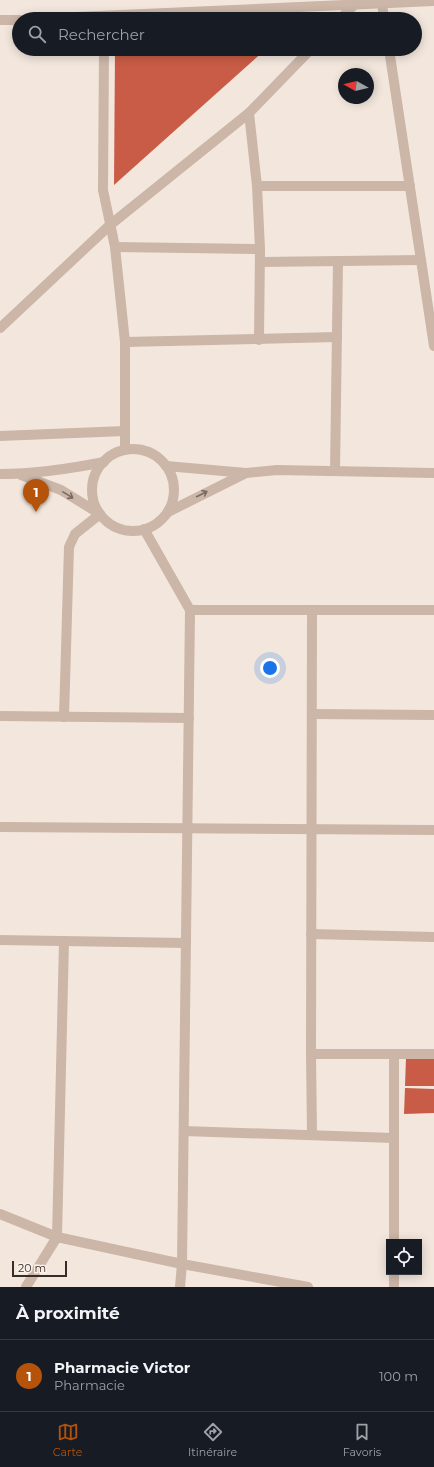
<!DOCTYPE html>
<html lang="fr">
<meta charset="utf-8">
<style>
body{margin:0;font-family:Montserrat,sans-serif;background:#242831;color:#f1f3f6}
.controls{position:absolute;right:12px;bottom:12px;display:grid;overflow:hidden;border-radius:0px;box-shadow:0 2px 10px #0003}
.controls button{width:36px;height:36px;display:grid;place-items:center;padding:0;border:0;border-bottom:1px solid #363941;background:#171b24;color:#f1f3f6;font:20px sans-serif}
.compass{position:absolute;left:338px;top:68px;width:36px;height:36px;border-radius:50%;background:#171b24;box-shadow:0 2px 10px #0003;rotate:278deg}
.scale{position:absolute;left:12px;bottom:10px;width:55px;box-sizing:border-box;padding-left:4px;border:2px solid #382c29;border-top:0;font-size:11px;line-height:14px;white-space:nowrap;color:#382c29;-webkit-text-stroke:3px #faf1ea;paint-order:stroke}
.you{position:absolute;left:270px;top:668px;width:14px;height:14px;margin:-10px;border:3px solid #fff;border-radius:50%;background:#1a73e8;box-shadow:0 0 0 6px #1a73e833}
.badge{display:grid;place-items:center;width:26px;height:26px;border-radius:50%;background:#b45309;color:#fff;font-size:13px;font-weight:700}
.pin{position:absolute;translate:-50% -33px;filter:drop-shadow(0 1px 2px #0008)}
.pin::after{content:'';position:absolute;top:21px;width:14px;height:12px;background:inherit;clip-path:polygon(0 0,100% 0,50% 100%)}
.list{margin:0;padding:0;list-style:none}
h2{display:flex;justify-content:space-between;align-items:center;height:52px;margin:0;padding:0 16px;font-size:17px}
h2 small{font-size:13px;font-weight:400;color:#9ea1a6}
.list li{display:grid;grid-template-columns:26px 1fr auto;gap:12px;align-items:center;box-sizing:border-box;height:72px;padding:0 16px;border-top:1px solid #363941}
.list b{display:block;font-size:15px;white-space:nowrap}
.list p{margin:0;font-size:13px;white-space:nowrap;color:#9ea1a6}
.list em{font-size:13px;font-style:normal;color:#9ea1a6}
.icon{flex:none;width:22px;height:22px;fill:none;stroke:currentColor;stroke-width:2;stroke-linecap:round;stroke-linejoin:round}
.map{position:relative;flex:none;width:434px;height:1287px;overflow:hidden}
.search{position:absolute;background:#171b24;box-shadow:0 2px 10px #0003;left:12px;right:12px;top:12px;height:44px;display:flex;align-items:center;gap:10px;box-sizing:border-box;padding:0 14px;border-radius:22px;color:#9ea1a6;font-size:15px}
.sheet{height:124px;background:#171b24}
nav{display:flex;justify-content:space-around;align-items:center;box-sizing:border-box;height:56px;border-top:1px solid #363941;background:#171b24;font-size:11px;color:#9ea1a6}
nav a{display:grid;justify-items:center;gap:2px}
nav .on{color:#b45309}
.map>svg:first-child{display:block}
.building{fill:#c85c46}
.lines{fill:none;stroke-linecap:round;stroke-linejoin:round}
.minor{stroke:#cbb6a8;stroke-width:10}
.tertiary{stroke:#cbb6a8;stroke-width:10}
.oneway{stroke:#7a6a62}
</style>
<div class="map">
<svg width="434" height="1287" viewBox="0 0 434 1287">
<rect width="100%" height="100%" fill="#f3e7dd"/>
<g class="building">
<polygon points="115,49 266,49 114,185"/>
<polygon points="406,1058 434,1059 434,1086 405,1086"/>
<polygon points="405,1088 434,1089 434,1113 404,1114"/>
</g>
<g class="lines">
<g class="minor">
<polyline points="382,3 384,19"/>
<polyline points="31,19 434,1"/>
<polyline points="340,19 355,4"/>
<polyline points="0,20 19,20"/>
<polyline points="104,49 103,190 115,247 125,342 125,450"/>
<polyline points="389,49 434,346"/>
<polyline points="249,113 257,186 260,249 259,340"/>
<polyline points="257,186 410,186"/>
<polyline points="115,247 260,249"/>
<polyline points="260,262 421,260"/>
<polyline points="0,328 110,225 249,113 311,49"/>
<polyline points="125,342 337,337"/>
<polyline points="0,436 125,431"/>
<polyline points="335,471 338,261"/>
<polyline points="190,610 434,610"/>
<polyline points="312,610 311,1054 312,1134"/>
<polyline points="312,714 434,715"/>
<polyline points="0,716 189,718"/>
<polyline points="64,717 69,547 75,534 100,514"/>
<polyline points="0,827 434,830"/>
<polyline points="311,934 434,937"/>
<polyline points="0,940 186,943"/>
<polyline points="311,1054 434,1054"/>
<polyline points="394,1054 394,1242"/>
<polyline points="184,1131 394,1138"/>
<polyline points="0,1214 57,1237 182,1264 308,1287"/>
<polyline points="394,1272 394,1287"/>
<polyline points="26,1287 57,1237 64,941"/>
</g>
<g class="tertiary">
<circle cx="133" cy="490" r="41"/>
<polyline points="166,466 246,473 277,470 434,473"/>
<path d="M0 474C35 474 69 469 104 462"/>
<polyline points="21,475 61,490 100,514"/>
<polyline points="168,512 246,473"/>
<polyline points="144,529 190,610 182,1264 180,1287"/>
</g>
</g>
<defs><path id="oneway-shaft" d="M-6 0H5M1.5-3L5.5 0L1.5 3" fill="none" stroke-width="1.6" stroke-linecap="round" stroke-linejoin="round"/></defs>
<g class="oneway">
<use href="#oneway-shaft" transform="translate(202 494) rotate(-27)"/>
<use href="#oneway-shaft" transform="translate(68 495) rotate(31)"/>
</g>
</svg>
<div class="controls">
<button><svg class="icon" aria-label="locate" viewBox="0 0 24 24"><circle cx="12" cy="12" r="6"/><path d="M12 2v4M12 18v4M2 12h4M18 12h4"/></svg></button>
</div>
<svg class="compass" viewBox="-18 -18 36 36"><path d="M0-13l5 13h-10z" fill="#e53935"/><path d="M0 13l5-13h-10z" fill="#9ea1a6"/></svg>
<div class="scale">20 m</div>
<div class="you"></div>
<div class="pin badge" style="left:36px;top:512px">1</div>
<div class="search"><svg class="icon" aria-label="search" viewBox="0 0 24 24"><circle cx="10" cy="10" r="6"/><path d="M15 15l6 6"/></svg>Rechercher</div>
</div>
<section class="sheet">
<h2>À proximité<small></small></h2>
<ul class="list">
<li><span class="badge">1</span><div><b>Pharmacie Victor</b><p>Pharmacie</p></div><em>100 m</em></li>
</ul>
</section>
<nav>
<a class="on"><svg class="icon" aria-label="map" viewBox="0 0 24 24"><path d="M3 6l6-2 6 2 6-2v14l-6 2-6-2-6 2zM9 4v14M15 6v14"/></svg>Carte</a>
<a><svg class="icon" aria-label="directions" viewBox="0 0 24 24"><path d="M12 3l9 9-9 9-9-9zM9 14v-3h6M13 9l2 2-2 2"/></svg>Itinéraire</a>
<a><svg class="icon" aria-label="saved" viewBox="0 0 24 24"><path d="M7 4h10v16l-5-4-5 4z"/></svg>Favoris</a>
</nav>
